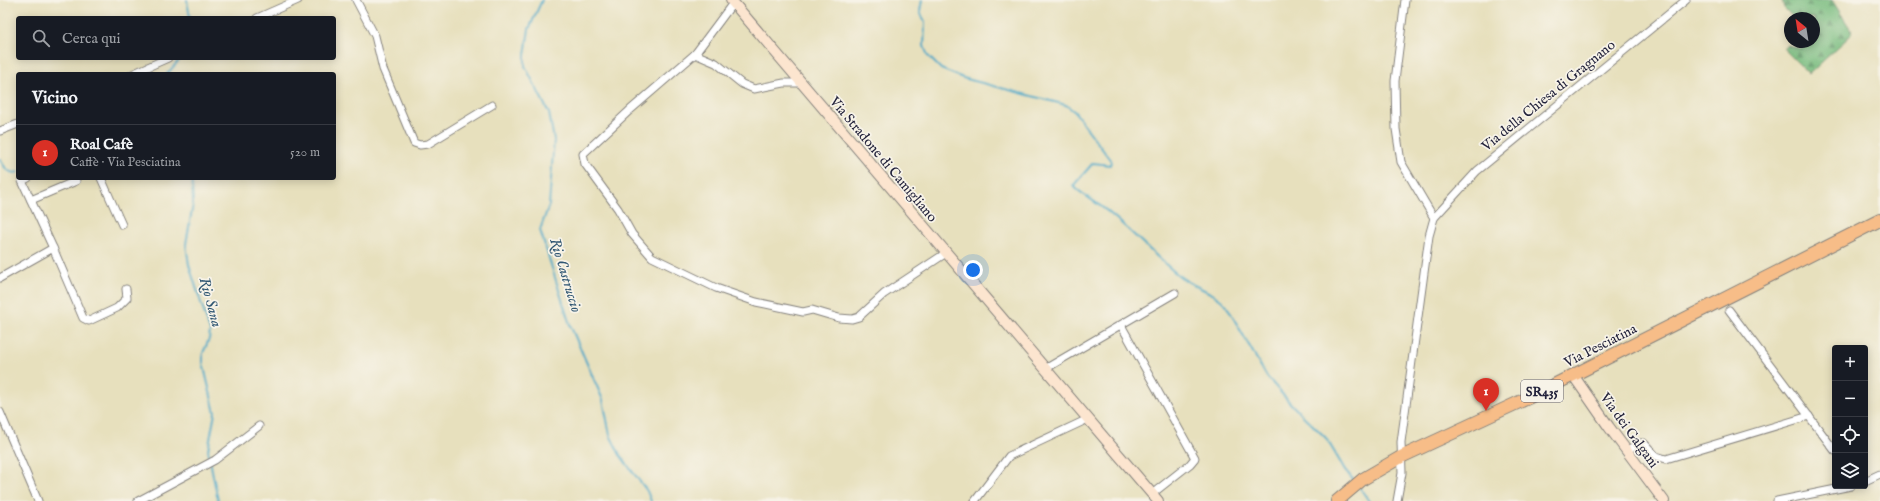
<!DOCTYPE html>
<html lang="it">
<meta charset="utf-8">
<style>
body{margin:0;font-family:"IM FELL English",serif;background:#20242c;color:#f1f3f6}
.controls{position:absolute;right:12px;bottom:12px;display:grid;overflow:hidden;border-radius:4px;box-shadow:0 2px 10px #0003}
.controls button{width:36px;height:36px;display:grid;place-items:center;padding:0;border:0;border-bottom:1px solid #363941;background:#171b24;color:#f1f3f6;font:20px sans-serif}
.compass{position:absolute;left:1784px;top:12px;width:36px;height:36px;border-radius:50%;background:#171b24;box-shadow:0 2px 10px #0003;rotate:330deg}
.you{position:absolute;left:973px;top:270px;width:14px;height:14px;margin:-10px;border:3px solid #fff;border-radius:50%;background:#1a73e8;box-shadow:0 0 0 6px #1a73e833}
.badge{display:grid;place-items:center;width:26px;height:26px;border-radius:50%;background:#d93025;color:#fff;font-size:13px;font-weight:700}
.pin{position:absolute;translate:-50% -33px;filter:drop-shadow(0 1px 2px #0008)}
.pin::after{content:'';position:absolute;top:21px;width:14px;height:12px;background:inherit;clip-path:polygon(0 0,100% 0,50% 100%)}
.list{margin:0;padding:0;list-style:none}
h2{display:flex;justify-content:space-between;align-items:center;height:52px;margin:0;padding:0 16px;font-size:17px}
h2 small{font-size:13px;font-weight:400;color:#9ea1a6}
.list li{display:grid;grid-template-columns:26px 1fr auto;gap:12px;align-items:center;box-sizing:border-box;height:56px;padding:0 16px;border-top:1px solid #363941}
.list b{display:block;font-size:15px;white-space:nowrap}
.list p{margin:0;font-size:13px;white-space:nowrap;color:#9ea1a6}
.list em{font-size:13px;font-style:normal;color:#9ea1a6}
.icon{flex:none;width:22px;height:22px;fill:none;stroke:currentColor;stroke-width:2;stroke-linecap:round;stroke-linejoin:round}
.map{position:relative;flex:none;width:1880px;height:501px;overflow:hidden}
.search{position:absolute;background:#171b24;box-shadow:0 2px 10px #0003;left:16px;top:16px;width:320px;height:44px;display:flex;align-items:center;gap:10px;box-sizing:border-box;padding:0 14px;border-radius:4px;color:#9ea1a6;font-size:15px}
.panel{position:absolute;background:#171b24;box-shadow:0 2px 10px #0003;left:16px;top:72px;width:320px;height:108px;border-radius:4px}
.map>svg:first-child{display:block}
.forest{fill:url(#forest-firs);stroke:#4e705e}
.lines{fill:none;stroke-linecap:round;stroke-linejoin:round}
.stream{stroke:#47a7c7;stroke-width:2}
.street-casing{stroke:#84817c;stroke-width:9}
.secondary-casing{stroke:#84817c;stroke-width:12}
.primary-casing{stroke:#84817c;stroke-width:14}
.street{stroke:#fff;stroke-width:7}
.secondary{stroke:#fce5cf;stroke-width:10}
.primary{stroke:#f7bd88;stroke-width:12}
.labels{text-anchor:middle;stroke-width:3.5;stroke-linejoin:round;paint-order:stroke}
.shield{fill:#f7f3e8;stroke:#62616f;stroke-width:1}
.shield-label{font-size:13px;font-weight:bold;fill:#22223b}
.street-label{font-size:14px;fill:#22223b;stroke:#f7f3e8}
.water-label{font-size:15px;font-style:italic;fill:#315773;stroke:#f7f3e8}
</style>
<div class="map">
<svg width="1880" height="501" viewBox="0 0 1880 501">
<defs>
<pattern id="forest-firs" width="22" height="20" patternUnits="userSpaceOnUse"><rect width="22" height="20" fill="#7abd80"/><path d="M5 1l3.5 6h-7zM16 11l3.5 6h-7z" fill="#64996a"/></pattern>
</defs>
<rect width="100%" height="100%" fill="#f7f3e8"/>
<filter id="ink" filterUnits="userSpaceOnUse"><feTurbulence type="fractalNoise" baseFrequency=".025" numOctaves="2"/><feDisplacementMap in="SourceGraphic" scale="8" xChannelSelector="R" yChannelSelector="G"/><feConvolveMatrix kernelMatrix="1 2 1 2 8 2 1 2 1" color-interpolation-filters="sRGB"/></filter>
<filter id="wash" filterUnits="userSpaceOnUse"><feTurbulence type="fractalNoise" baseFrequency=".012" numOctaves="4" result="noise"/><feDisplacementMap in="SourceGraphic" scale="16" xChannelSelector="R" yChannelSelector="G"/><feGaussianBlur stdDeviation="0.9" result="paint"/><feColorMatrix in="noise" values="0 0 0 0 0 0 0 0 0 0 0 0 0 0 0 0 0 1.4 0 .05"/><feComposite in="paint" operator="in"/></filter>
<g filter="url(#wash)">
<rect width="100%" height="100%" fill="#e7e0bd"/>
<polygon class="forest" points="1782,0 1832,0 1853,33 1809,74 1783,48 1787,45 1802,49 1804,42 1814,42 1814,18 1794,18 1784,8"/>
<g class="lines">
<g class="stream">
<polyline points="187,0 190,18"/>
<polyline points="542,0 529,29 525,55 525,66 549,113 554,140 549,205 540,230 570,325 603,400 610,435 620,455 647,491 651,501"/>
<path d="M922 0 920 11 925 23 924 46 928 56 941 69 963 78 1066 105 1075 112 1111 161 1110 165 1093 163 1073 186C1083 195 1096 202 1107 211 1133 232 1155 257 1182 278 1196 288 1215 292 1226 305L1267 377 1292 405 1326 438 1345 470 1355 482"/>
<polyline points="167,74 181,58"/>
<path d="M0 159C4 167 9 175 18 172"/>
<polyline points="192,178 193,204 186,244 189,265 210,331 209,339 203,353 203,363 215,413 208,450 218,501"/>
<polyline points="1360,488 1369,501"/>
</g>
</g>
</g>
<g filter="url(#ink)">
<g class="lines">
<g class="street-casing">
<g id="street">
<polyline points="356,0 375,36 383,69 414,143 420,145 428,144 492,105"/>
<polyline points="1405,0 1395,81 1396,129 1401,162 1434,218"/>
<polyline points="733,3 695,54 629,111 583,154 585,164 618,209 632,234 652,257 716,288 756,302 803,312 812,310 839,318 852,319 859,317 884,294 946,253"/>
<polyline points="257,18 298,0"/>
<polyline points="695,54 716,63 742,84 754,89 784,83 802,83"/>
<polyline points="132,74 168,58"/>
<polyline points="0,131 18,124"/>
<polyline points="28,178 22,181 53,248"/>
<polyline points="101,178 122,225"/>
<polyline points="31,200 76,181"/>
<polyline points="0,278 53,248 83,318 89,321 117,308 127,298 126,289"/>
<polyline points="1729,310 1835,451"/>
<polyline points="1121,325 1195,458 1190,464 1152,494"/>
<polyline points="1045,369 1175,293"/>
<polyline points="0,412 38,501"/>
<polyline points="1626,451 1639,443 1644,443 1656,456 1666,459 1809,416"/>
<polyline points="1865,481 1880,474"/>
<polyline points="138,501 215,460 259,426"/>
<polyline points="975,501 1009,456 1088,419"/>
<polyline points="1397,501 1402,473 1401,442 1429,236 1434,218 1477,171 1686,0"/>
<polyline points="1777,501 1851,486"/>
</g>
</g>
<g class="secondary-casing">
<g id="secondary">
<polyline points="731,0 1158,501"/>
<polyline points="1573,375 1609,427 1664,501"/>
</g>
</g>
<g class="primary-casing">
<polyline id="primary" points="1337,501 1363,479 1401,457 1528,398 1880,220"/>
</g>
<use href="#street" class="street"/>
<use href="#secondary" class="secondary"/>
<use href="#primary" class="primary"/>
</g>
</g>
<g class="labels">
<rect class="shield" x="1521" y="380" width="42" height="22" rx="3"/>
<g class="shield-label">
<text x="1542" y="396">SR435</text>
</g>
<g class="street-label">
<text transform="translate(1548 95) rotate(-39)" y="5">Via della Chiesa di Gragnano</text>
<text transform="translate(884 159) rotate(50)" y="5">Via Stradone di Camigliano</text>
<text transform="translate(1600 345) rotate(-27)" y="5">Via Pesciatina</text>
<text transform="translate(1630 430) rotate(54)" y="5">Via dei Galgani</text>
</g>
<g class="water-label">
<text transform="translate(566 275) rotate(73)" y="5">Rio Castruccio</text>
<text transform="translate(211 302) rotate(75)" y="5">Rio Sana</text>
</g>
</g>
</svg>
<div class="controls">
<button>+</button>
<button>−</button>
<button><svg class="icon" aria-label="locate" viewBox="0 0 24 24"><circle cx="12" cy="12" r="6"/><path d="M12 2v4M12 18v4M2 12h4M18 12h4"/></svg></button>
<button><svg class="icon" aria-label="layers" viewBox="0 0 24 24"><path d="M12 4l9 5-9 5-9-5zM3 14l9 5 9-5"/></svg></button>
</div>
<svg class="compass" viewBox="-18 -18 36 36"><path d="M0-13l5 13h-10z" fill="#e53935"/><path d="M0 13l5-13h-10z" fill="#9ea1a6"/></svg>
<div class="you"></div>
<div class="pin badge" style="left:1486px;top:411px">1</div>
<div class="search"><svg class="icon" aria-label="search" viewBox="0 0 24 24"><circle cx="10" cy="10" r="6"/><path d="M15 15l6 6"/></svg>Cerca qui</div>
<section class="panel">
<h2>Vicino<small></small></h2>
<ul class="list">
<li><span class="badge">1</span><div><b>Roal Cafè</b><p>Caffè · Via Pesciatina</p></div><em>520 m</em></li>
</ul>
</section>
</div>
